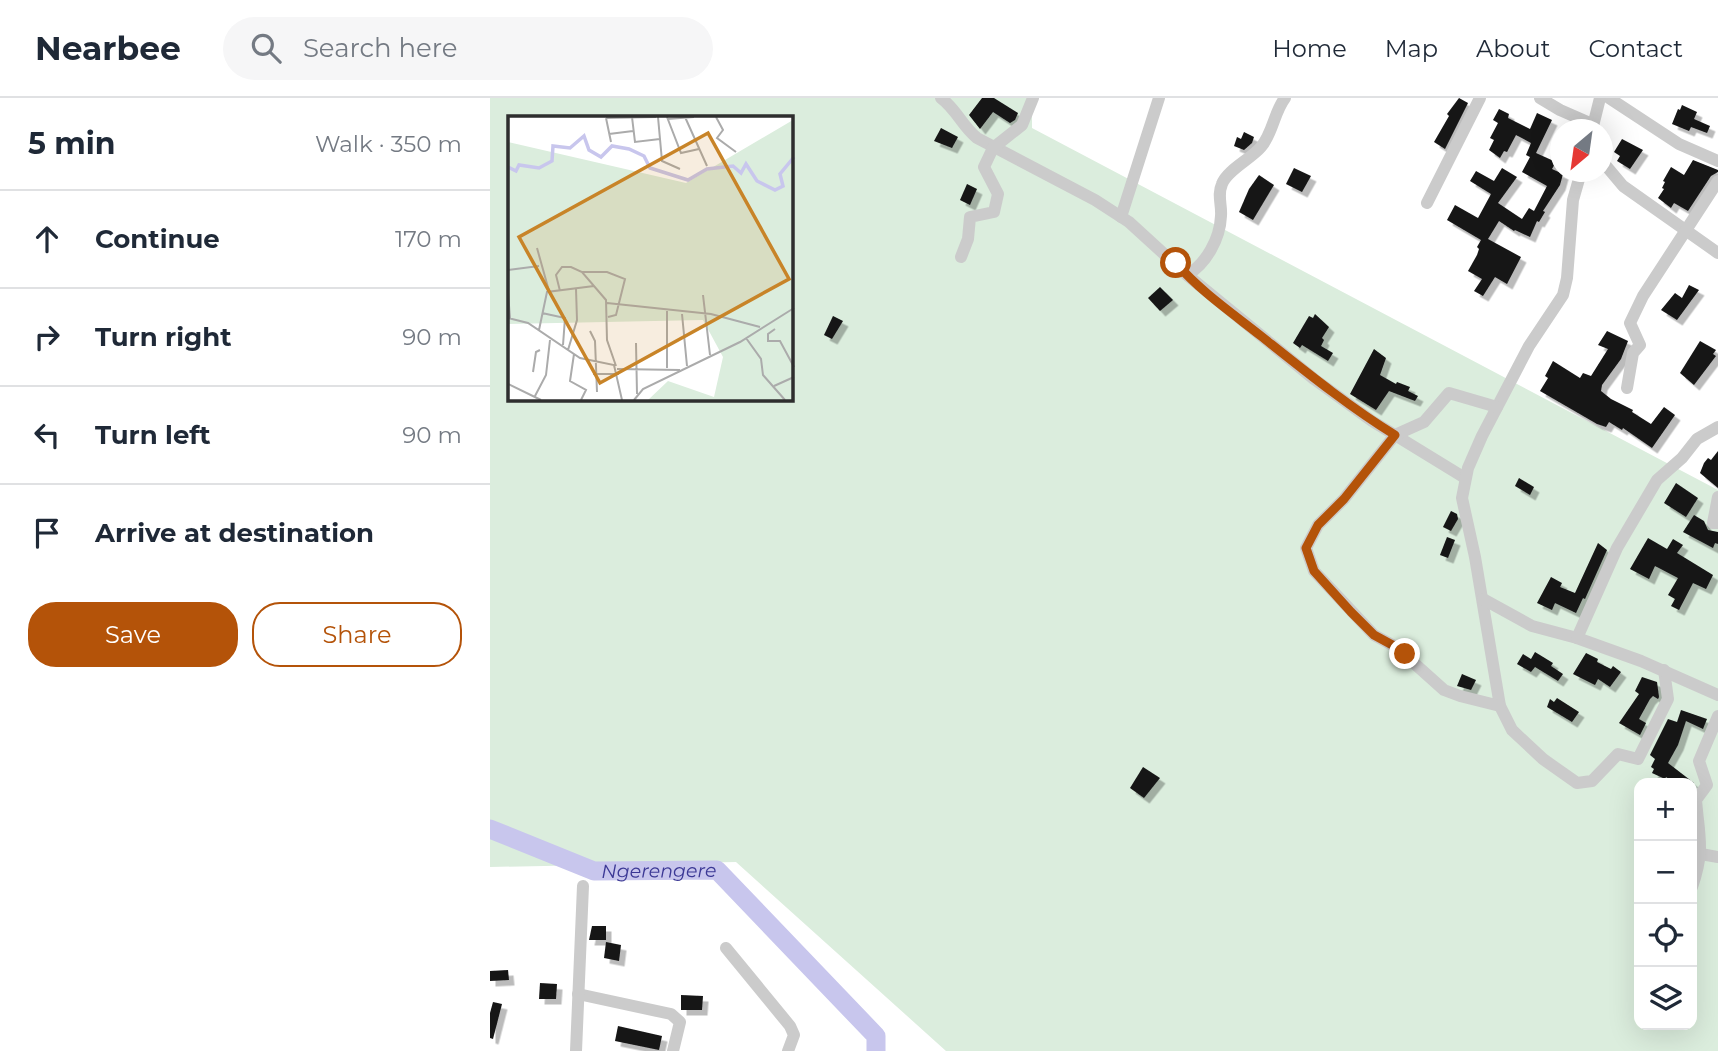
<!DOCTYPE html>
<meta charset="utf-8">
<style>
body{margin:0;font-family:Montserrat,sans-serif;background:#f6f6f7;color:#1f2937}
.controls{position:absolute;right:21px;bottom:21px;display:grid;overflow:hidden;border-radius:14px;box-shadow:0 7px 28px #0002}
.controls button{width:63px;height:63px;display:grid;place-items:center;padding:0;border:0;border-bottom:2px solid #e0e1e3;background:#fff;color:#1f2937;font:35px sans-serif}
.compass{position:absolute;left:1060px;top:21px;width:63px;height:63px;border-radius:50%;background:#fff;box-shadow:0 7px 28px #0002;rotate:209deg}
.stop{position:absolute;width:21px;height:21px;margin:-16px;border:5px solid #b45309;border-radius:50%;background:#fff}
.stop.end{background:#b45309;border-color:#fff;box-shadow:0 2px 7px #0008}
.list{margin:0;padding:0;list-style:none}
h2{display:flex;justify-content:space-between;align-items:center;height:91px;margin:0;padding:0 28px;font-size:30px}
h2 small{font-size:23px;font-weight:400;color:#747a83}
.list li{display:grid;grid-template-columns:46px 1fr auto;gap:21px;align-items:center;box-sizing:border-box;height:98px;padding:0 28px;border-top:2px solid #e0e1e3}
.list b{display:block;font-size:26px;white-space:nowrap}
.list em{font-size:23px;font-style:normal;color:#747a83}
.actions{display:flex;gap:14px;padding:21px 28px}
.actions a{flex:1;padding:16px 0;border:2px solid #b45309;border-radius:28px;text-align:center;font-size:24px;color:#b45309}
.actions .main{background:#b45309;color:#fff}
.icon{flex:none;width:38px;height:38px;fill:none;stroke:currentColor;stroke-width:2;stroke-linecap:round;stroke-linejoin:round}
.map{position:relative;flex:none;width:1228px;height:953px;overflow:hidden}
header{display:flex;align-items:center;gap:42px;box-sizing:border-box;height:98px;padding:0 35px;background:#fff;border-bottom:2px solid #e0e1e3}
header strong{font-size:33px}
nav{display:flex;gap:38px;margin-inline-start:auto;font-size:24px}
.search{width:490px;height:63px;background:#f6f6f7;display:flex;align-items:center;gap:18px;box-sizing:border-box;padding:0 24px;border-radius:38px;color:#747a83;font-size:26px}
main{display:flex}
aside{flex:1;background:#fff}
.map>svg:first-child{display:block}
.green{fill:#dbeddd;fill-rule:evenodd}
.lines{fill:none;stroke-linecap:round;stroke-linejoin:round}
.river{stroke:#c8c6ed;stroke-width:19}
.building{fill:#151515;filter:url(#shadow)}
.minor{stroke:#cbcbcb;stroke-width:12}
.route{stroke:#b45309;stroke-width:9}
.labels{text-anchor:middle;stroke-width:7;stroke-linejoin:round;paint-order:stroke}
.water-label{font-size:19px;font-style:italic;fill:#3b3895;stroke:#fff}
.inset-river{fill:none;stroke:#c8c6ed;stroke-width:3.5}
.inset-road{fill:none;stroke:#ababab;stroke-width:2}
.view{fill:#c88428;fill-opacity:0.15;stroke:#c88428;stroke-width:3.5}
.inset-edge{fill:none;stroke:#2e2e2e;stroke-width:3.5}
</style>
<header>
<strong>Nearbee</strong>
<div class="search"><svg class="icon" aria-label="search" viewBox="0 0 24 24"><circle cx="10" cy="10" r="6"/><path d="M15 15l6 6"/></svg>Search here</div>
<nav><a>Home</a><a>Map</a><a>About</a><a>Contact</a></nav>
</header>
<main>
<aside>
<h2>5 min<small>Walk · 350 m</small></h2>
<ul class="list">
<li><svg class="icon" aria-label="ahead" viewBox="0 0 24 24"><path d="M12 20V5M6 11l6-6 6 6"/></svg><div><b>Continue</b></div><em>170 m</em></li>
<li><svg class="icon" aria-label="right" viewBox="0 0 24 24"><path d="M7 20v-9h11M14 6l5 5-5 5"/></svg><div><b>Turn right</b></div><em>90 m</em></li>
<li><svg class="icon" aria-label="left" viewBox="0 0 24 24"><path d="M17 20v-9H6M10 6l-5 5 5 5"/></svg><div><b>Turn left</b></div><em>90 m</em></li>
<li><svg class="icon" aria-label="arrive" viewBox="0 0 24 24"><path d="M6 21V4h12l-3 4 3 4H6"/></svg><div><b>Arrive at destination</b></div></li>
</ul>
<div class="actions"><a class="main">Save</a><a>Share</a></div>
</aside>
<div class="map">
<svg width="1228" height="953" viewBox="0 0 1228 953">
<defs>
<filter id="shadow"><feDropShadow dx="5.5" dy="5.5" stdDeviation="0" flood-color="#0004"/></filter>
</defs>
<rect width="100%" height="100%" fill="#fff"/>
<path class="green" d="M0 0H542V30L1228 392V953H456L246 764 0 769ZM19 19H301V301H19ZM1149 685H1202V927H1149Z"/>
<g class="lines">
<path class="river" id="s1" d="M0 731 104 773 227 772 386 938V953"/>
</g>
<g class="building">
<polygon points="492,0 504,0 528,15 525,22 520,25 503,14 490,31 479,17"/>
<polygon points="969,0 978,5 955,51 944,44 959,18 957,16"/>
<polygon points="1192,7 1207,14 1204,21 1220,28 1217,35 1201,29 1199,33 1182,26 1188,11 1190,12"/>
<polygon points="1009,11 1019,16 1018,20 1040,31 1047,15 1062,22 1046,55 1066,64 1062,71 1073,76 1070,87 1053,113 1055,114 1049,124 1047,123 1040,139 1025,132 1024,133 1009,123 998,141 1031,159 1017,186 1005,179 993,198 984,193 992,181 978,173 987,157 989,151 987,149 991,142 957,122 965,107 988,120 1001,96 980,83 986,73 1004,83 1012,70 1027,79 1008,105 1032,121 1039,110 1044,113 1057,88 1032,74 1040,59 1036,57 1041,45 1026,37 1017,54 1014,53 1010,60 999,52 1004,42 1000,40 1008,25 1003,22"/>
<polygon points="451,30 468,39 462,50 444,43"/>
<polygon points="754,34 764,39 762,45 754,52 744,48 747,39 751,41"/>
<polygon points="1132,41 1153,52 1140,71 1127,63 1130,58 1124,54"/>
<polygon points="1203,62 1228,72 1228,74 1221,78 1198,113 1184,105 1181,110 1168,100 1174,91 1172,90 1175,84 1173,83 1181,69 1194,77"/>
<polygon points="804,70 821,78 812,94 796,86"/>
<polygon points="769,77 784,87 763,122 749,114 759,91"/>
<polygon points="477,86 487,91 480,107 470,102"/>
<polygon points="1199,187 1209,192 1187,222 1171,212 1185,195 1192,200"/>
<polygon points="670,189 683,202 670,213 658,200"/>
<polygon points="825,216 839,229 832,240 834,242 831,248 843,255 838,263 812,247 810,250 803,245 819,218 823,220"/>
<polygon points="343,218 353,223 342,241 334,237"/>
<polygon points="1117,233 1138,243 1131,261 1112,287 1111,293 1121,301 1143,312 1142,314 1161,326 1174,309 1185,317 1162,350 1133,330 1132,332 1119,324 1116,329 1107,326 1050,293 1058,280 1055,278 1063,263 1090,280 1093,275 1101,278 1118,251 1108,247"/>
<polygon points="1210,243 1226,252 1223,256 1226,258 1204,287 1190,275"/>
<polygon points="884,251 896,260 890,277 906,286 907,284 920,289 918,293 928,298 925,303 899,293 886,312 860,296"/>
<polygon points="1228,353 1228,390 1210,375 1214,365 1218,360 1221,362"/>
<polygon points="1029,380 1044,389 1040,397 1025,388"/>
<polygon points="1186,385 1208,400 1196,419 1174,405"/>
<polygon points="961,413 967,416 968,421 961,433 953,429"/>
<polygon points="1204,417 1214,423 1218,432 1228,434 1228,446 1225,445 1223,450 1193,434"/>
<polygon points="957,439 965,442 958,460 950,457"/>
<polygon points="1158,440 1177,451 1183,441 1193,447 1187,455 1223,477 1216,491 1203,485 1189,512 1181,508 1185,501 1178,497 1188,480 1165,468 1159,481 1140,471"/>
<polygon points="1108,445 1117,452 1095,501 1093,500 1086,515 1065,505 1062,512 1047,505 1061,479 1072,485 1070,489 1085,495"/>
<polygon points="1045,554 1063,565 1061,568 1073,576 1068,583 1045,569 1041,574 1027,566 1033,556 1041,561"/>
<polygon points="1096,555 1108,561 1107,564 1121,571 1123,568 1131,574 1120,589 1108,581 1105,587 1083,576"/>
<polygon points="972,576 986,582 981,592 967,588"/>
<polygon points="1152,579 1167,584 1169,599 1168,601 1163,598 1160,601 1149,621 1156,625 1150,637 1129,625 1149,596 1145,593"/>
<polygon points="1067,600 1089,614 1082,624 1057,609 1060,601 1064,604"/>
<polygon points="1191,612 1217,621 1213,631 1196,623 1188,647 1178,665 1204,685 1185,685 1176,679 1175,681 1162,675 1164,671 1161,669 1165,661 1160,657 1178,621 1187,624"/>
<polygon points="653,669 670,680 654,700 640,690"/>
<polygon points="102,828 116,828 116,842 99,842"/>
<polygon points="116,844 131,847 129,863 114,860"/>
<polygon points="18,872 19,882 0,883 0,873"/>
<polygon points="50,885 67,886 66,901 49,901"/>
<polygon points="191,897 213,898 212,912 191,912"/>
<polygon points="3,904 12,906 3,941 0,940 0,915"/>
<polygon points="128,928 172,938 169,952 125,943"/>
</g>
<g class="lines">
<g class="minor">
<path d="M451 0C467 12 472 28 487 40L605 102 639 124 697 177 824 281 882 323 975 380"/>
<polyline points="1050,0 1070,12 1102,26"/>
<polyline points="1119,0 1189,46 1228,63"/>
<polyline points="1102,32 1110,0"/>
<polyline points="1112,63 1133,88 1228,155"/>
<polyline points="1091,74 1083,102 1077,180 1073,197 1039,248 992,338 978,370 972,400 985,459 1010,608 1022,632 1053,661 1087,685 1102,683 1128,656 1148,661 1178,601 1174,572"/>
<polyline points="937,105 990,0"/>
<polyline points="631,119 669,0"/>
<polyline points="471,159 478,141 480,119 504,114 508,96 494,69 503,50 532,27 543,0"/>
<path d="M697 177C716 166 730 141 731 118 732 107 727 97 732 86 737 72 761 61 771 49 783 35 784 14 795 0"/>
<polyline points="1137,290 1143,255 1150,247 1140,225 1153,198 1228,83"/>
<polyline points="1007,309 959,295 934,324 905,337 854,401 828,427 816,450 824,473 884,537 906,549 954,592 970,598 1010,608"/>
<polyline points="1228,399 1223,425 1228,425"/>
<polyline points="993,501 1042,528 1087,540 1151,563 1228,597"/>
<polyline points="1087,540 1127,450 1167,382 1192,360 1207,341 1228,329"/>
<polyline points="1211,756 1228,759"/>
<path d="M1202 789C1215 752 1209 739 1206 702L1217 687 1209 663 1228 618"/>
<polyline points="236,850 300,928 304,937 298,953"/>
<polyline points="88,896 181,916 190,924 183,953"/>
<polyline points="86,953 93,788"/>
</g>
</g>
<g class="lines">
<path class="route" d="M686 165C710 193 742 215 771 238 815 273 858 308 905 337L854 401 828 427 816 450 824 473 861 514 884 537 906 549 915 556"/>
</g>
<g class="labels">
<g class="water-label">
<text dy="7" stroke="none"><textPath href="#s1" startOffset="177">Ngerengere</textPath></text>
</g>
</g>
<g transform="translate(18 18)">
<rect width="285" height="285" fill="#fff"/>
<path d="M285 4V284H140L160 265 206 281 215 241 195 204 0 208V26L178 67Z" fill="#dbeddd"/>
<path class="inset-river" d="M0 51 8 55 11 49 31 52 44 45 45 30 62 32 76 20 81 34 93 41 104 30 121 33 136 40 142 52 180 64 199 53 225 50 233 57 238 48 249 65 267 74 275 70 272 58 286 41"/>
<path class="inset-road" d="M124 1 127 26 152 23M150 1 154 45 172 53M159 1 173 37 191 33M177 1 199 50M208 1 215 14 209 22 228 36M98 2 148 1M98 2 103 26M159 3 186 1M101 18 125 15M29 132 41 175M0 154 31 150M74 156H99L117 163 108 199 100 201M52 175 48 159 54 151H63L74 156 98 184 99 224 108 250M0 177 2 202M195 179 202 239M99 187 203 198 252 211M159 195V252M34 197 57 202 55 229M174 198 179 250M0 202 20 207 72 242 106 249 114 284M267 213 260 218V225H272L286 251M31 214 39 176 86 170M82 215 87 225 89 276M238 222 253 243 255 259 277 284M128 227 129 278M60 234 69 204 68 173M66 238 62 265 78 274 73 284M109 253 172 254M25 256 28 236 32 234M85 258H111M0 268 33 284M266 270 286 261M27 280 38 259 42 224M126 284 135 273 232 226 286 192"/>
<path class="view" d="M200 17 281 163 92 267 11 121Z"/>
<rect width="285" height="285" class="inset-edge"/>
</g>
</svg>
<div class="controls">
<button>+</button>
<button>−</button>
<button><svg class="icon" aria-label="locate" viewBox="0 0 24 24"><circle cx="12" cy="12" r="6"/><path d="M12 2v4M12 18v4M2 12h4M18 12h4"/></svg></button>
<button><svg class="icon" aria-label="layers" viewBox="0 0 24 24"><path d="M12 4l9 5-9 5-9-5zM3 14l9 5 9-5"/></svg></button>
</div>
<svg class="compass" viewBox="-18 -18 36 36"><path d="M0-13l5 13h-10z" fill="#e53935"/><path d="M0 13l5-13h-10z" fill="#747a83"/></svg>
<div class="stop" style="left:686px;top:165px"></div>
<div class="stop end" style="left:915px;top:556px"></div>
</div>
</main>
